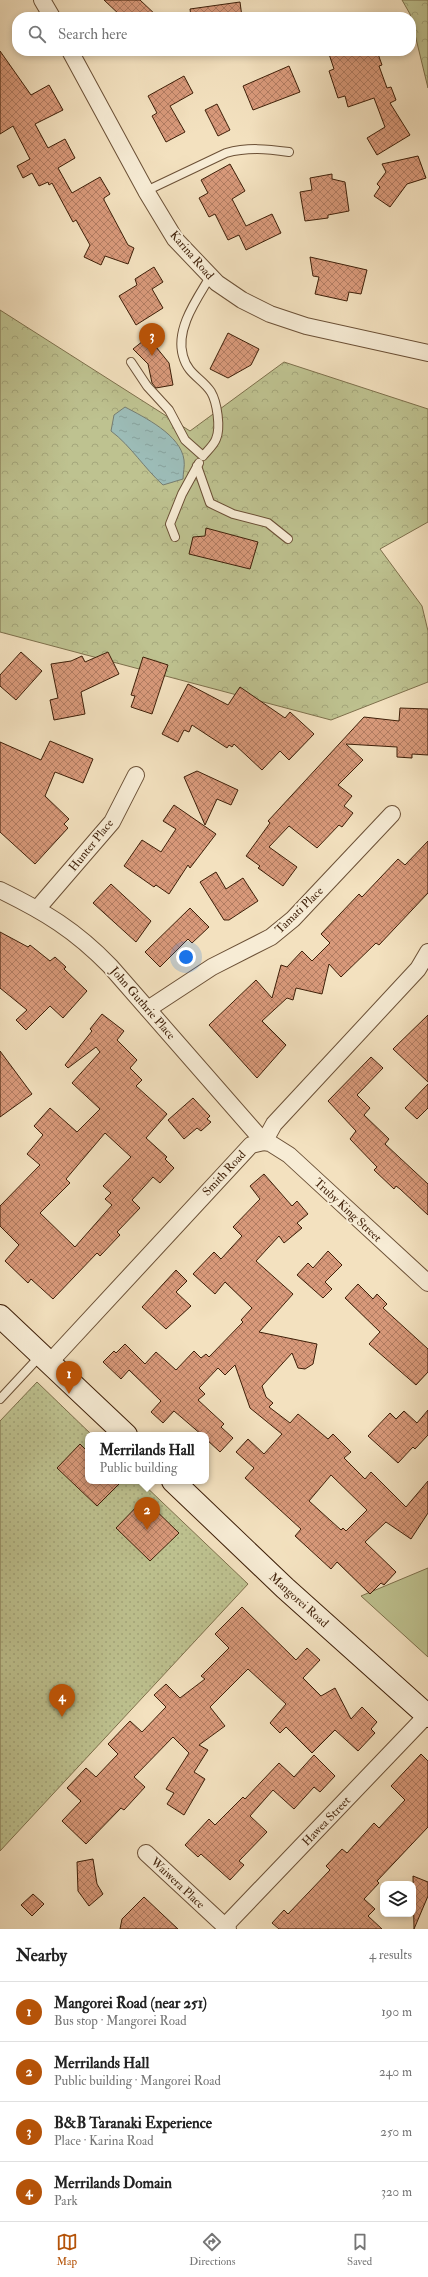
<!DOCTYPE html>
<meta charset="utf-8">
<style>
body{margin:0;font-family:"IM FELL Double Pica",serif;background:#f2f2f2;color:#222}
.controls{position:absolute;right:12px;bottom:12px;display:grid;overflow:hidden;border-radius:8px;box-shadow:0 2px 6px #0003}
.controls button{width:36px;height:36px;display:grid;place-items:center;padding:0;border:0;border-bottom:1px solid #e0e0e0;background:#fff;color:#222;font:20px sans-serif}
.you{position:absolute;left:186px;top:957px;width:14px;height:14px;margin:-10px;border:3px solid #fff;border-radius:50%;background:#1a73e8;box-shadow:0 0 0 6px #1a73e833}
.badge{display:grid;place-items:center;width:26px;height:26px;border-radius:50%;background:#b45309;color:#fff;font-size:13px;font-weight:700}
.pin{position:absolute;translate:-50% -33px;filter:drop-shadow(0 1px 2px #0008)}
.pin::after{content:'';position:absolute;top:21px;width:14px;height:12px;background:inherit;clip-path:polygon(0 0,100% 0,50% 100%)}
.popup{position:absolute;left:85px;top:1432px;width:124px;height:52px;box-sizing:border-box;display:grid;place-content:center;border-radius:8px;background:#fff;filter:drop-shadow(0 1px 3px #0005);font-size:13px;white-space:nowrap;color:#767676}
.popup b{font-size:15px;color:#222}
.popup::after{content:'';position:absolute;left:50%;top:100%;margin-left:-8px;border:8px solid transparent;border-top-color:#fff}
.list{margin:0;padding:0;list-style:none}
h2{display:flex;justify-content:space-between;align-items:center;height:52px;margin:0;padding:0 16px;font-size:17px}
h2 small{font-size:13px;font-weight:400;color:#767676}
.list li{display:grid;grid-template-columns:26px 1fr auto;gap:12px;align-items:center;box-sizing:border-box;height:60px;padding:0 16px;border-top:1px solid #e0e0e0}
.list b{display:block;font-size:15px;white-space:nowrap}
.list p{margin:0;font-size:13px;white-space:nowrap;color:#767676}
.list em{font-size:13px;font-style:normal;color:#767676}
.icon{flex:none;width:22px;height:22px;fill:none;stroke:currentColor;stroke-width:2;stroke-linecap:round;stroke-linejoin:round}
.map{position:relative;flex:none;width:428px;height:1929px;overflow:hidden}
.search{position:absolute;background:#fff;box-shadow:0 2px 6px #0003;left:12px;right:12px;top:12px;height:44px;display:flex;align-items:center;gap:10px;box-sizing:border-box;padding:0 14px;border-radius:16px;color:#767676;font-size:15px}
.sheet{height:292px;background:#fff}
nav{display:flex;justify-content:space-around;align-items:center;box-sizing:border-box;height:56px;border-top:1px solid #e0e0e0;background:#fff;font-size:11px;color:#767676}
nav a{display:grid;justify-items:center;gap:2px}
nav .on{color:#b45309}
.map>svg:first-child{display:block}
.grass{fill:#bec290;stroke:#7e704c}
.forest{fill:url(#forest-crowns);stroke:#7e704c}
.park{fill:url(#park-dots);stroke:#7e704c}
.water{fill:url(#water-ripples);stroke:#767d71}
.building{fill:url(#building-cross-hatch);stroke:#3e1f08;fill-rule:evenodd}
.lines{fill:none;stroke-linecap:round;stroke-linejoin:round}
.lane-casing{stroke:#6b5036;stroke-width:10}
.street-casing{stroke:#6b5036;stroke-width:18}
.secondary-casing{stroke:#3e1f08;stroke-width:24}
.lane{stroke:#f7ecd5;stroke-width:8}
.street{stroke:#f7ecd5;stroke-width:16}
.secondary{stroke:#f7ecd5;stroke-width:22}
.labels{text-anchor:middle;stroke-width:4;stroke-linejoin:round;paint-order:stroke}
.street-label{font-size:12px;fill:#3e1f08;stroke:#f7ecd5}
</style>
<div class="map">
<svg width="428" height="1929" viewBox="0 0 428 1929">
<defs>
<pattern id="forest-crowns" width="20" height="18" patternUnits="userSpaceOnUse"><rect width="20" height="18" fill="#bec290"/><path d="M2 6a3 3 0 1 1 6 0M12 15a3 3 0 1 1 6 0" fill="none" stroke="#a4a67b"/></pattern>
<pattern id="park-dots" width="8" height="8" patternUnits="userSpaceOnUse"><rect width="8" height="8" fill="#bec290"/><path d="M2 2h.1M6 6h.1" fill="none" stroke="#a4a67b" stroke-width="1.8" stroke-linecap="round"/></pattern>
<pattern id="water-ripples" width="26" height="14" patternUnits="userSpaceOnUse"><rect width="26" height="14" fill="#9cbcb7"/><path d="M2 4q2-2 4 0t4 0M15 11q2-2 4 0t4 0" fill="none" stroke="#87a19c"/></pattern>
<pattern id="building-cross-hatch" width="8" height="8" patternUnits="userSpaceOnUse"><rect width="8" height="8" fill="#d8997a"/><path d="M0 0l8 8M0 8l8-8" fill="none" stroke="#b17c62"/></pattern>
</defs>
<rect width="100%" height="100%" fill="#f3e1bf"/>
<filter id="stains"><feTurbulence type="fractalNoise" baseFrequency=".005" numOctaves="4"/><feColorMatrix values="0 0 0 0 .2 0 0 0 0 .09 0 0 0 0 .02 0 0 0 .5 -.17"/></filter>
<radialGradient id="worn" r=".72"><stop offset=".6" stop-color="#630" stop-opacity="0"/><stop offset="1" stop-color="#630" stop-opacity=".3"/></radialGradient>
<polygon class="grass" points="428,1568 428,1657 361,1596"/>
<g class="forest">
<polygon points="402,0 428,0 428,88 410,14"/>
<polygon points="0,310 190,431 284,362 428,409 428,522 380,549 422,606 428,631 428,682 331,720 0,632"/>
</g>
<polygon class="park" points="37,1382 92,1435 88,1435 88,1481 140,1481 248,1584 0,1851 0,1421"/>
<path class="water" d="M125 407C144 417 181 435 184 460 185 466 183 473 183 479L163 485C144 468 131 446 111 431L114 415Z"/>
<g class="building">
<polygon points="104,0 140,0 158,17 122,17"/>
<polygon points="240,2 242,17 191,17 190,9"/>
<polygon points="0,51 31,95 49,85 63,110 35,124 48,148 65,139 75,158 58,168 72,193 100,177 110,194 104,198 104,200 128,245 134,248 128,264 105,256 101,265 84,257 90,245 76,220 73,222 52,183 49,185 48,182 39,186 32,173 23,178 17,166 30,159 13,126 0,134"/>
<polygon points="328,51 377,51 382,65 379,66 387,88 391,87 396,100 390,103 410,135 377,155 367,138 385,127 374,98 348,107 345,96 338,98 329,71 334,69"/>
<polygon points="289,66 300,92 253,110 243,86"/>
<polygon points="184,76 193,93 170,106 185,132 166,142 152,116 157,113 148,96"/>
<polygon points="217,104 230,130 218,136 205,110"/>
<polygon points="418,156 426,178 407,184 390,207 374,196 380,187 377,184 386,172 382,164"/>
<polygon points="230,164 245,191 232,199 246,226 272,214 281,233 246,250 239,235 228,240 215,214 209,217 199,198 208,193 201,180"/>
<polygon points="332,174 332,179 345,182 349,211 328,215 328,218 305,221 300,192 312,190 310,178"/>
<polygon points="310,257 367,270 361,294 349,292 347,301 315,294 319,277 313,276"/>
<polygon points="154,267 163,282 152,289 163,308 136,325 119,296 137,285 135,279"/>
<polygon points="228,333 259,349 251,365 228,378 210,369"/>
<polygon points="148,337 169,363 173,385 156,388 152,383 148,364 133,349"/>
<polygon points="206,528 258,542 250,569 189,554 193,537 205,536"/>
<polygon points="21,652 42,671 16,700 0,686 0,675"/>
<polygon points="108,652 119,674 81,692 85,714 54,720 50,700 58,698 51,664 71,661 82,656 85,662"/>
<polygon points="143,657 168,665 152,714 131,707 135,696 131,695"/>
<polygon points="188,684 228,705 240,687 285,718 290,712 314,734 289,760 280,751 262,770 234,744 232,747 229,745 227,748 192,725 189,732 184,730 178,742 162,734"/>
<polygon points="400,708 428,709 428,755 412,754 412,758 397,757 397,747 346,744 363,760 338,785 352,796 344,806 353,813 342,827 339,825 317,848 289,826 269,847 297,867 283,886 258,868 260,866 246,856 270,823 268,821 364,717 399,721"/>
<polygon points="50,741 93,759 83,783 55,772 45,796 69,819 64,824 68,828 35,864 0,832 0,742 41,760"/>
<polygon points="197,771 238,790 231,805 217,799 205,825 184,777"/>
<polygon points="174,805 216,834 190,868 188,865 169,894 156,885 154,887 124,866 142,840 161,852 176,829 163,821"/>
<polygon points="428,841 428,893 379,945 376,943 341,977 329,964 322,994 296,988 293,1000 287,998 262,1021 286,1045 257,1078 209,1025 256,980 272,998 281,965 287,967 302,951 312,961 330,943 321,934 359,894 362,897 398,859 405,865"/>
<polygon points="216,872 226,889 243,878 258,901 229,920 224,920 200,882"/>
<polygon points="111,884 151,921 136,942 93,903"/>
<polygon points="190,908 209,927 192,943 188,939 160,967 145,952"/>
<polygon points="0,932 28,947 30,945 50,961 55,957 66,967 64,969 87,991 63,1018 50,1006 26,1030 16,1020 27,1010 0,988"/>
<path d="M102 1014 124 1031 117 1040 137 1060 130 1068 142 1080 136 1086 167 1114 146 1138 167 1157 165 1159 174 1168 160 1183 153 1177 132 1200 140 1208 117 1232 120 1235 100 1256 97 1253 53 1299 31 1279 28 1283 5 1261 19 1245 0 1226V1206L40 1165 27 1154 43 1135 34 1126 50 1108 77 1132 100 1109 72 1083 100 1052 96 1047 68 1068 65 1065 92 1031 90 1029ZM105 1133 131 1157 103 1186 111 1193 105 1199 112 1205 75 1247 40 1213 70 1183 66 1179Z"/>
<polygon points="428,1015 428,1082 393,1049"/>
<polygon points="0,1051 32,1094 0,1117"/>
<polygon points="371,1057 383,1068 357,1095 370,1108 364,1115 389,1139 385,1144 428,1184 428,1215 400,1189 396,1186 394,1189 374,1170 377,1167 350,1139 356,1131 328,1101"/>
<polygon points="428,1084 428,1108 417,1119 405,1108"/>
<polygon points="193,1098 210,1116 207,1119 211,1122 201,1131 197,1128 184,1139 168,1120"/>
<path d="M264 1174 292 1206 297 1201 308 1214 297 1223 302 1228 284 1243 279 1236 256 1261 293 1294 259 1332 317 1344 313 1364 305 1369 298 1368 292 1353 262 1386 266 1397 273 1403 269 1407 290 1423 298 1414 328 1439 333 1434 351 1452 344 1458 365 1479 371 1472 406 1507 428 1481V1513L411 1539 386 1522 365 1542 396 1572 384 1585 381 1583 370 1594 337 1562 331 1569 295 1536 301 1529 245 1478 254 1468 236 1452 248 1439 264 1454 282 1434 250 1408 235 1365 225 1375 218 1368 199 1388 205 1394 198 1400 224 1424 221 1427 233 1438 220 1452 206 1439V1435H202L174 1411 163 1423 151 1412 161 1401 129 1370 121 1379 103 1362 114 1351 116 1353 125 1344 145 1364 156 1352 176 1370 194 1351 201 1358 206 1354 209 1357 243 1322 241 1320 252 1308 225 1282 215 1294 193 1274 214 1252 221 1259 242 1236 233 1227 260 1199 250 1186ZM331 1475 367 1510 346 1531 343 1528 341 1530 309 1501Z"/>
<polygon points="328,1251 342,1265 325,1282 332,1289 323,1298 297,1275 308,1263 313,1268"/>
<polygon points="176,1270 187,1281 176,1292 191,1306 166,1329 142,1307"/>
<polygon points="358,1284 373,1299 377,1294 387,1304 383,1308 428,1349 428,1372 416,1385 369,1344 380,1332 345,1298"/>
<polygon points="428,1410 428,1435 415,1449 413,1447 398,1463 368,1436 390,1413 396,1419 404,1411 417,1423"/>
<polygon points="80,1444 88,1452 88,1481 122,1481 97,1506 57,1468"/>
<polygon points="144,1499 179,1533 150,1561 116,1528"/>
<polygon points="242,1607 296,1660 307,1648 320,1660 303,1678 321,1696 335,1688 351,1719 362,1707 377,1722 371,1729 375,1733 358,1751 335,1730 312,1753 286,1727 280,1733 270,1723 286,1704 248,1669 210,1707 225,1726 199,1745 208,1750 194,1772 205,1779 184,1815 167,1804 174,1793 166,1789 189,1753 173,1737 134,1777 145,1787 124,1810 121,1808 86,1844 62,1821 81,1801 67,1788 86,1768 96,1777 118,1754 108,1744 130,1721 142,1732 166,1707 154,1695 166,1684 180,1698 205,1679 201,1676 229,1648 215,1634"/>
<polygon points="421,1754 428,1761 428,1827 377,1881 379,1883 364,1899 375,1909 368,1916 382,1929 279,1929 272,1923 284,1910 288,1914 330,1870 326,1866 342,1849 347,1853 374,1823 379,1828 405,1800 391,1786"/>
<polygon points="314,1755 335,1776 320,1792 314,1787 294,1809 273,1790 250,1816 267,1832 239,1861 244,1865 230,1880 201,1854 198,1857 185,1845 209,1819 215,1825 243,1797 245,1799 279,1763 294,1777"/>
<polygon points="93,1859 97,1884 103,1894 89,1906 78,1891 77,1862"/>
<polygon points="413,1876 428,1882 428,1896 414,1929"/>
<polygon points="33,1894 44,1904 32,1916 21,1905"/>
<polygon points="144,1897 162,1914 178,1929 120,1929 122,1919"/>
</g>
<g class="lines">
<g class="lane-casing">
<g id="lane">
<path d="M146 191 226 153C248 147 267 149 289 152"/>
<path d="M131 362 147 386 169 410 185 440 203 456C207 451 214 445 216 439 221 428 217 402 211 392 202 378 188 375 183 356 175 329 197 299 210 277"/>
<polyline points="197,466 210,503 233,514 268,523 288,539"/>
<polyline points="175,537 170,524 182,494 199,463"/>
<polyline points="0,1399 41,1355"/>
</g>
</g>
<g class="street-casing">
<g id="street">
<polyline points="42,0 52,17"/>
<polyline points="70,51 146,191 175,239 217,283 242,300 270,314 306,326 428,353"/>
<path d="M0 890C45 912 75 930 110 966L264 1142 270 1143 289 1155 428 1283"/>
<polyline points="37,909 112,822 136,775"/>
<polyline points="148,1009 212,967 271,937 293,919 392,814"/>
<polyline points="50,1362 251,1145 264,1142 274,1124 418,969 428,952"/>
<polyline points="146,1853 228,1929"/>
<polyline points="225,1926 427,1715"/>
</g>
</g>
<g class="secondary-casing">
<g id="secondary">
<polyline points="0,1316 126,1435"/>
<polyline points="173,1481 285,1588 428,1716"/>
</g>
</g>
<use href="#lane" class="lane"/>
<use href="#street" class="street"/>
<use href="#secondary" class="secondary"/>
</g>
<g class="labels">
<g class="street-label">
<text transform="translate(192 255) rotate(49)" y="4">Karina Road</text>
<text transform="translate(91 845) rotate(-51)" y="4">Hunter Place</text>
<text transform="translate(299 910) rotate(-44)" y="4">Tamati Place</text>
<text transform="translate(143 1003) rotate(49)" y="4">John Guthrie Place</text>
<text transform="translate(224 1173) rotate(-47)" y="4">Smith Road</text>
<text transform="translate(348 1210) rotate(43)" y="4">Truby King Street</text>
<text transform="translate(299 1600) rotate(42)" y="4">Mangorei Road</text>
<text transform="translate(326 1821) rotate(-46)" y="4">Hawea Street</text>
<text transform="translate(178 1883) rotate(43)" y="4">Waiwera Place</text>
</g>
</g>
<rect width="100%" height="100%" filter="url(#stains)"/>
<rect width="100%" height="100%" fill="url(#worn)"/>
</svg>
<div class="controls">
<button><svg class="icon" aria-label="layers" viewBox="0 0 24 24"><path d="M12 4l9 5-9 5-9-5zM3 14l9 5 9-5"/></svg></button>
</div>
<div class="you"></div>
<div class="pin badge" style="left:69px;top:1394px">1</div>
<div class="pin badge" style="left:147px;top:1530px">2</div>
<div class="popup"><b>Merrilands Hall</b>Public building</div>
<div class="pin badge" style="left:152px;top:356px">3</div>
<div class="pin badge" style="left:62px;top:1717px">4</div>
<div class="search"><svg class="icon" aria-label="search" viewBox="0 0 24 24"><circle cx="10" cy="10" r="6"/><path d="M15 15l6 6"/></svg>Search here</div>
</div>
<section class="sheet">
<h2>Nearby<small>4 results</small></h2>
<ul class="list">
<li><span class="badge">1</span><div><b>Mangorei Road (near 251)</b><p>Bus stop · Mangorei Road</p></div><em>190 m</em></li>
<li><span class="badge">2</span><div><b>Merrilands Hall</b><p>Public building · Mangorei Road</p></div><em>240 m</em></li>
<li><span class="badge">3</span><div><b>B&amp;B Taranaki Experience</b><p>Place · Karina Road</p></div><em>250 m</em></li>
<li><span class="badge">4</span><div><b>Merrilands Domain</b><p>Park</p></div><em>320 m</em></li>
</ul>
</section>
<nav>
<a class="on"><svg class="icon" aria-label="map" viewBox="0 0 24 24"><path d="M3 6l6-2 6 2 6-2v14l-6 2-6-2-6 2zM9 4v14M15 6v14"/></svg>Map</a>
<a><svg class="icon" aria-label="directions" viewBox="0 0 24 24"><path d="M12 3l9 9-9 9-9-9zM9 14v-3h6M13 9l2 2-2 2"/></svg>Directions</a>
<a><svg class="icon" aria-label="saved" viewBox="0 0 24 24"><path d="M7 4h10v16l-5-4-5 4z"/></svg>Saved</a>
</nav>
